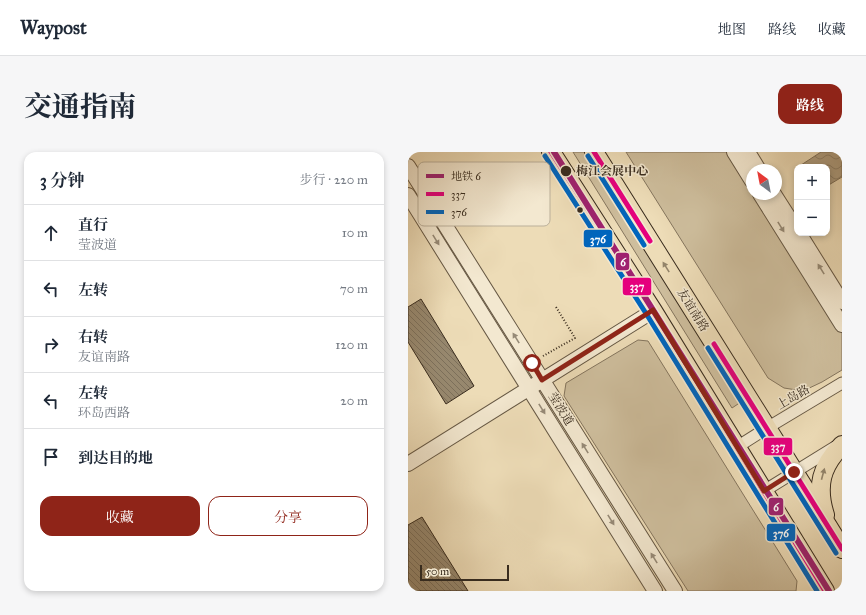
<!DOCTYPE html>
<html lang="zh">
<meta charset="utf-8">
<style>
body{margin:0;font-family:"IM FELL Great Primer","Noto Serif SC",serif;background:#f6f6f7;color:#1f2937}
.controls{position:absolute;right:12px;top:12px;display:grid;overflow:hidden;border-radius:8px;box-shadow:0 2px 6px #0003}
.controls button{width:36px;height:36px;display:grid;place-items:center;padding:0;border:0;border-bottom:1px solid #e0e1e3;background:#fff;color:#1f2937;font:20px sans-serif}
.compass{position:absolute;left:338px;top:12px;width:36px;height:36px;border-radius:50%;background:#fff;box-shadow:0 2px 6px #0003;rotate:328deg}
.scale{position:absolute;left:12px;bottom:10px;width:89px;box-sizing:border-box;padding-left:4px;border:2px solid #392c1e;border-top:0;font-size:11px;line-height:14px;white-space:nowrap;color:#392c1e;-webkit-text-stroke:3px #f3e8d0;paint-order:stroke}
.stop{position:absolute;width:12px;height:12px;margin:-9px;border:3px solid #8f2418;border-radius:50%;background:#fff}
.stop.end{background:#8f2418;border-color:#fff;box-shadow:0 1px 4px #0008}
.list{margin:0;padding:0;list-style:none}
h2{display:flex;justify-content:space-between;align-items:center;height:52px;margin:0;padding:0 16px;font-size:17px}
h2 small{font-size:13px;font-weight:400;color:#747a83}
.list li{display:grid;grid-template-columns:26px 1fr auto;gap:12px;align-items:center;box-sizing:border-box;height:56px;padding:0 16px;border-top:1px solid #e0e1e3}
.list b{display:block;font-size:15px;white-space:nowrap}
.list p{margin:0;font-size:13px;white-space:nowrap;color:#747a83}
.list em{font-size:13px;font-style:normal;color:#747a83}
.actions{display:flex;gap:8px;padding:12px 16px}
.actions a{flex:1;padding:9px 0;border:1px solid #8f2418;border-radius:12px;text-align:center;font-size:14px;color:#8f2418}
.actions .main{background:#8f2418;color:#fff}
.icon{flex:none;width:22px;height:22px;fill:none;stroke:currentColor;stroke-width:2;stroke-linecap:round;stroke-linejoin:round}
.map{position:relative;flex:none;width:434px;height:439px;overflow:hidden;border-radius:12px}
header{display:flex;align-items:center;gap:24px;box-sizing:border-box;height:56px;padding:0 20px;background:#fff;border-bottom:1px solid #e0e1e3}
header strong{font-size:19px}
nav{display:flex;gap:22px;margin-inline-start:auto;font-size:14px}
.intro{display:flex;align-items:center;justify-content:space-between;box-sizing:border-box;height:96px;padding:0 24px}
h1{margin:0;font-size:28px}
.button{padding:10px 18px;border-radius:12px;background:#8f2418;color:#fff;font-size:14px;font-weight:700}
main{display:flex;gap:24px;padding:0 24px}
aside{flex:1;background:#fff;border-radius:12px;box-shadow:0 2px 6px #0003}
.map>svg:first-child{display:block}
.grass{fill:#cebe9d;stroke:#84755e}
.water{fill:url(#water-waves);stroke:#80725b}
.building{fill:url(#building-back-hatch);stroke:#392c1e}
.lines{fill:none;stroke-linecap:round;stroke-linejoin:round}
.minor-casing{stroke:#665844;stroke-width:13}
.tertiary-casing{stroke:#665844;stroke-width:16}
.primary-casing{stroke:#392c1e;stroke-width:20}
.path{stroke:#392c1e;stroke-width:2;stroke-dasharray:1 2;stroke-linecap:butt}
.minor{stroke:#f3e8d0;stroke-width:11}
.tertiary{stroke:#f3e8d0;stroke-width:14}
.primary{stroke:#eddcb7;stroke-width:18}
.bus-1-casing{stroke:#f3e8d0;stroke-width:8}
.bus-2-casing{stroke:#f3e8d0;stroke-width:8}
.bus-1{stroke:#e5007d;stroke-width:5}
.bus-2{stroke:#0065bd;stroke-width:5}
.metro-1-casing{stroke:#f3e8d0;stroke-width:9}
.metro-1{stroke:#9f216f;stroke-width:6}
.oneway{fill:#968a77}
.oneway2{fill:#93846a}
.route{stroke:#8f2418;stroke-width:5}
.stop-dot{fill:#392c1e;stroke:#f3e8d0;stroke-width:1.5}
.labels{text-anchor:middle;stroke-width:3;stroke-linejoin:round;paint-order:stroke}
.stop-label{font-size:12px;font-weight:bold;fill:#392c1e;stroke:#f3e8d0;text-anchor:start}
.street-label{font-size:12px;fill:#392c1e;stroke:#f3e8d0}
.key{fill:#f3e8d0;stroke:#bbb09b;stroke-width:1}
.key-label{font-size:11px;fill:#392c1e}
.line-badge{stroke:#f3e8d0;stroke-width:1.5}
.badge-label{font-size:11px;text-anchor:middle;font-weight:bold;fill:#fff}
</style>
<header>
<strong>Waypost</strong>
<nav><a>地图</a><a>路线</a><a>收藏</a></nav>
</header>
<div class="intro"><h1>交通指南</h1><a class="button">路线</a></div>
<main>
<aside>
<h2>3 分钟<small>步行 · 220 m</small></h2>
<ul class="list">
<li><svg class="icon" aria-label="ahead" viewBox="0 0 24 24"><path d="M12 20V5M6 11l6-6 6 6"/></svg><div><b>直行</b><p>莹波道</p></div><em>10 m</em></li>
<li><svg class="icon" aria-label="left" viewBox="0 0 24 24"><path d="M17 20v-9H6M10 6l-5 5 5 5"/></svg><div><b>左转</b></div><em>70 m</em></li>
<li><svg class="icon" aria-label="right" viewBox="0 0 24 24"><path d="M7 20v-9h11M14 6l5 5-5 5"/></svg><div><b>右转</b><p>友谊南路</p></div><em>120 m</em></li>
<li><svg class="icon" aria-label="left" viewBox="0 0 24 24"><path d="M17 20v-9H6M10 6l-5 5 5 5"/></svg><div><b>左转</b><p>环岛西路</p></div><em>20 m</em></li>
<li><svg class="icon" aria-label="arrive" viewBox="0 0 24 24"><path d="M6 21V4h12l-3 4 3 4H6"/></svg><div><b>到达目的地</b></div></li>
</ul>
<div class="actions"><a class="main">收藏</a><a>分享</a></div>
</aside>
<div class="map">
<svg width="434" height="439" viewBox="0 0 434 439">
<defs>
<pattern id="water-waves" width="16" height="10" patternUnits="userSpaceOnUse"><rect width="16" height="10" fill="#b0a083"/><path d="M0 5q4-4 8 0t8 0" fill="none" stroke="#90836b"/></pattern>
<pattern id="building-back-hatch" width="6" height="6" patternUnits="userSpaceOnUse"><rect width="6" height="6" fill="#97886e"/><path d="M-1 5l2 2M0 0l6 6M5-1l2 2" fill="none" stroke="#7c6f5a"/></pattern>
</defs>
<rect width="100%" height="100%" fill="#eddcb7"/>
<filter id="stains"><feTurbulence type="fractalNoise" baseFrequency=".005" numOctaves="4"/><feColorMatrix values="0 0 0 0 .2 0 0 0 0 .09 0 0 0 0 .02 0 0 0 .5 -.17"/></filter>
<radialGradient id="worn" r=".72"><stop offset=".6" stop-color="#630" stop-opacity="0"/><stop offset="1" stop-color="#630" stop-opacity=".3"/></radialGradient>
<g class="grass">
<polygon points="165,0 178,0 333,250 324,256"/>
<polygon points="218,0 328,0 344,25 344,42 355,42 434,166 434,218 414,230 395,239 376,236 360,226"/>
<polygon points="230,188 240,189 389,429 388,439 280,439 156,244 158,231"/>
</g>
<polygon class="water" points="413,0 434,0 434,25 419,34 419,15 390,15"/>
<g class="building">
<polygon points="13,147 66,234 38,252 0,190 0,155"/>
<polygon points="14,365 60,439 0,439 0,373"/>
</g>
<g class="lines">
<g class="minor-casing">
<g id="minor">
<polyline points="329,295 359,276 434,231"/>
<polyline points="356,339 427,295"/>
</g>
</g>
<g class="tertiary-casing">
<g id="tertiary">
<polyline points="326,0 344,29"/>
<polyline points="340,0 351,18"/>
<polyline points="0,14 267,439"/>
<polyline points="352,42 434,173"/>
<polyline points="366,42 389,78"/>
<polyline points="0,43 247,439"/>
<polyline points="391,81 434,150"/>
<polyline points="0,312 245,159"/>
</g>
</g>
<g class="primary-casing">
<g id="primary">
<polyline points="143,0 245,159 417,439"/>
<polyline points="186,0 359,276 434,397"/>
<path d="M417 363C408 334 413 314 434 293"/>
</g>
</g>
<polyline class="path" points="135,204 167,186 148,155"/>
<use href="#minor" class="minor"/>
<use href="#tertiary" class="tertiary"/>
<use href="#primary" class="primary"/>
<g class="bus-1-casing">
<g id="bus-1">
<polyline points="143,0 245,159 417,439"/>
<polyline points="186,0 242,89"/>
<polyline points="306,192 434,397"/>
</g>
</g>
<g class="bus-2-casing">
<g id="bus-2">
<polyline points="137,4 239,163 409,439"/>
<polyline points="180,4 236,93"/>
<polyline points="300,196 428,401"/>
</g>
</g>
<use href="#bus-1" class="bus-1"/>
<use href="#bus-2" class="bus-2"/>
<g class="metro-1-casing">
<polyline id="metro-1" points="146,0 421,439"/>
</g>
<use href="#metro-1" class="metro-1"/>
</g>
<defs><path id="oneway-solid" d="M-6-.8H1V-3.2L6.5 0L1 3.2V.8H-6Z"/></defs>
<g class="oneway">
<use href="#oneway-solid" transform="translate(373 75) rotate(58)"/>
<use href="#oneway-solid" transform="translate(28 88) rotate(58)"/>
<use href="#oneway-solid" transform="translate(413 117) rotate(-122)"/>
<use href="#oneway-solid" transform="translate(108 186) rotate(-122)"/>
<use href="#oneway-solid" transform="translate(134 257) rotate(58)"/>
<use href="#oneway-solid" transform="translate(177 296) rotate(-122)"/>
<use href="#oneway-solid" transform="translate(203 368) rotate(58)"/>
<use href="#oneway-solid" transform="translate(246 406) rotate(-122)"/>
</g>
<g class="oneway2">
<use href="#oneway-solid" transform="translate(258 115) rotate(-122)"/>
<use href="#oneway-solid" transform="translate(415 322) rotate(-75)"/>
</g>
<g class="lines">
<polyline class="route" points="124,211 134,228 245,158 356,339 386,320"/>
</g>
<g class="stop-dot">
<circle cx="158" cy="19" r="6"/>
<circle cx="172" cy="58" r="3.5"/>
</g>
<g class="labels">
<g class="stop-label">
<text x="168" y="23">梅江会展中心</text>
</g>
<g class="street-label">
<text transform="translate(285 158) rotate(58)" y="4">友谊南路</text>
<text transform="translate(385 245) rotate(-30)" y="4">上岛路</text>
<text transform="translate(153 257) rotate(58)" y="4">莹波道</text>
</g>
</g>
<rect x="10" y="10" width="132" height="64" rx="6" class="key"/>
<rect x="18" y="22" width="18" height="4" fill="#9f216f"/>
<rect x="18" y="40" width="18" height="4" fill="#e5007d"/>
<rect x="18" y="58" width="18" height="4" fill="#0065bd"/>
<g class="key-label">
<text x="43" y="28">地铁 6</text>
<text x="43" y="46">337</text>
<text x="43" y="64">376</text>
</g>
<g class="line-badge">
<rect x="175" y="77" width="30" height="19" rx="4" fill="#0065bd"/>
<rect x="207" y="100" width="15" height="19" rx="4" fill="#9f216f"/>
<rect x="214" y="125" width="30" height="19" rx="4" fill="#e5007d"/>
<rect x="355" y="285" width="30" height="19" rx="4" fill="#e5007d"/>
<rect x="360" y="345" width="16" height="19" rx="4" fill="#9f216f"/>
<rect x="358" y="371" width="30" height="19" rx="4" fill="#0065bd"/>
</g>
<g class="badge-label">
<text x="190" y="91">376</text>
<text x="215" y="114">6</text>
<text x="229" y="138">337</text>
<text x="370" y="298">337</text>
<text x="368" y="359">6</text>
<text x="373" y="385">376</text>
</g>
<rect width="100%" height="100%" filter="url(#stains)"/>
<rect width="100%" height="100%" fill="url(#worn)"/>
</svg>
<div class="controls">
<button>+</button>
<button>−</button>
</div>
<svg class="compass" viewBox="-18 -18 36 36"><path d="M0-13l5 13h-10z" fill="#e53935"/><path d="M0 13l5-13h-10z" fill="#747a83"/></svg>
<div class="scale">50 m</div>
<div class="stop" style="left:124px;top:211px"></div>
<div class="stop end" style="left:386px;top:320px"></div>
</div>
</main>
